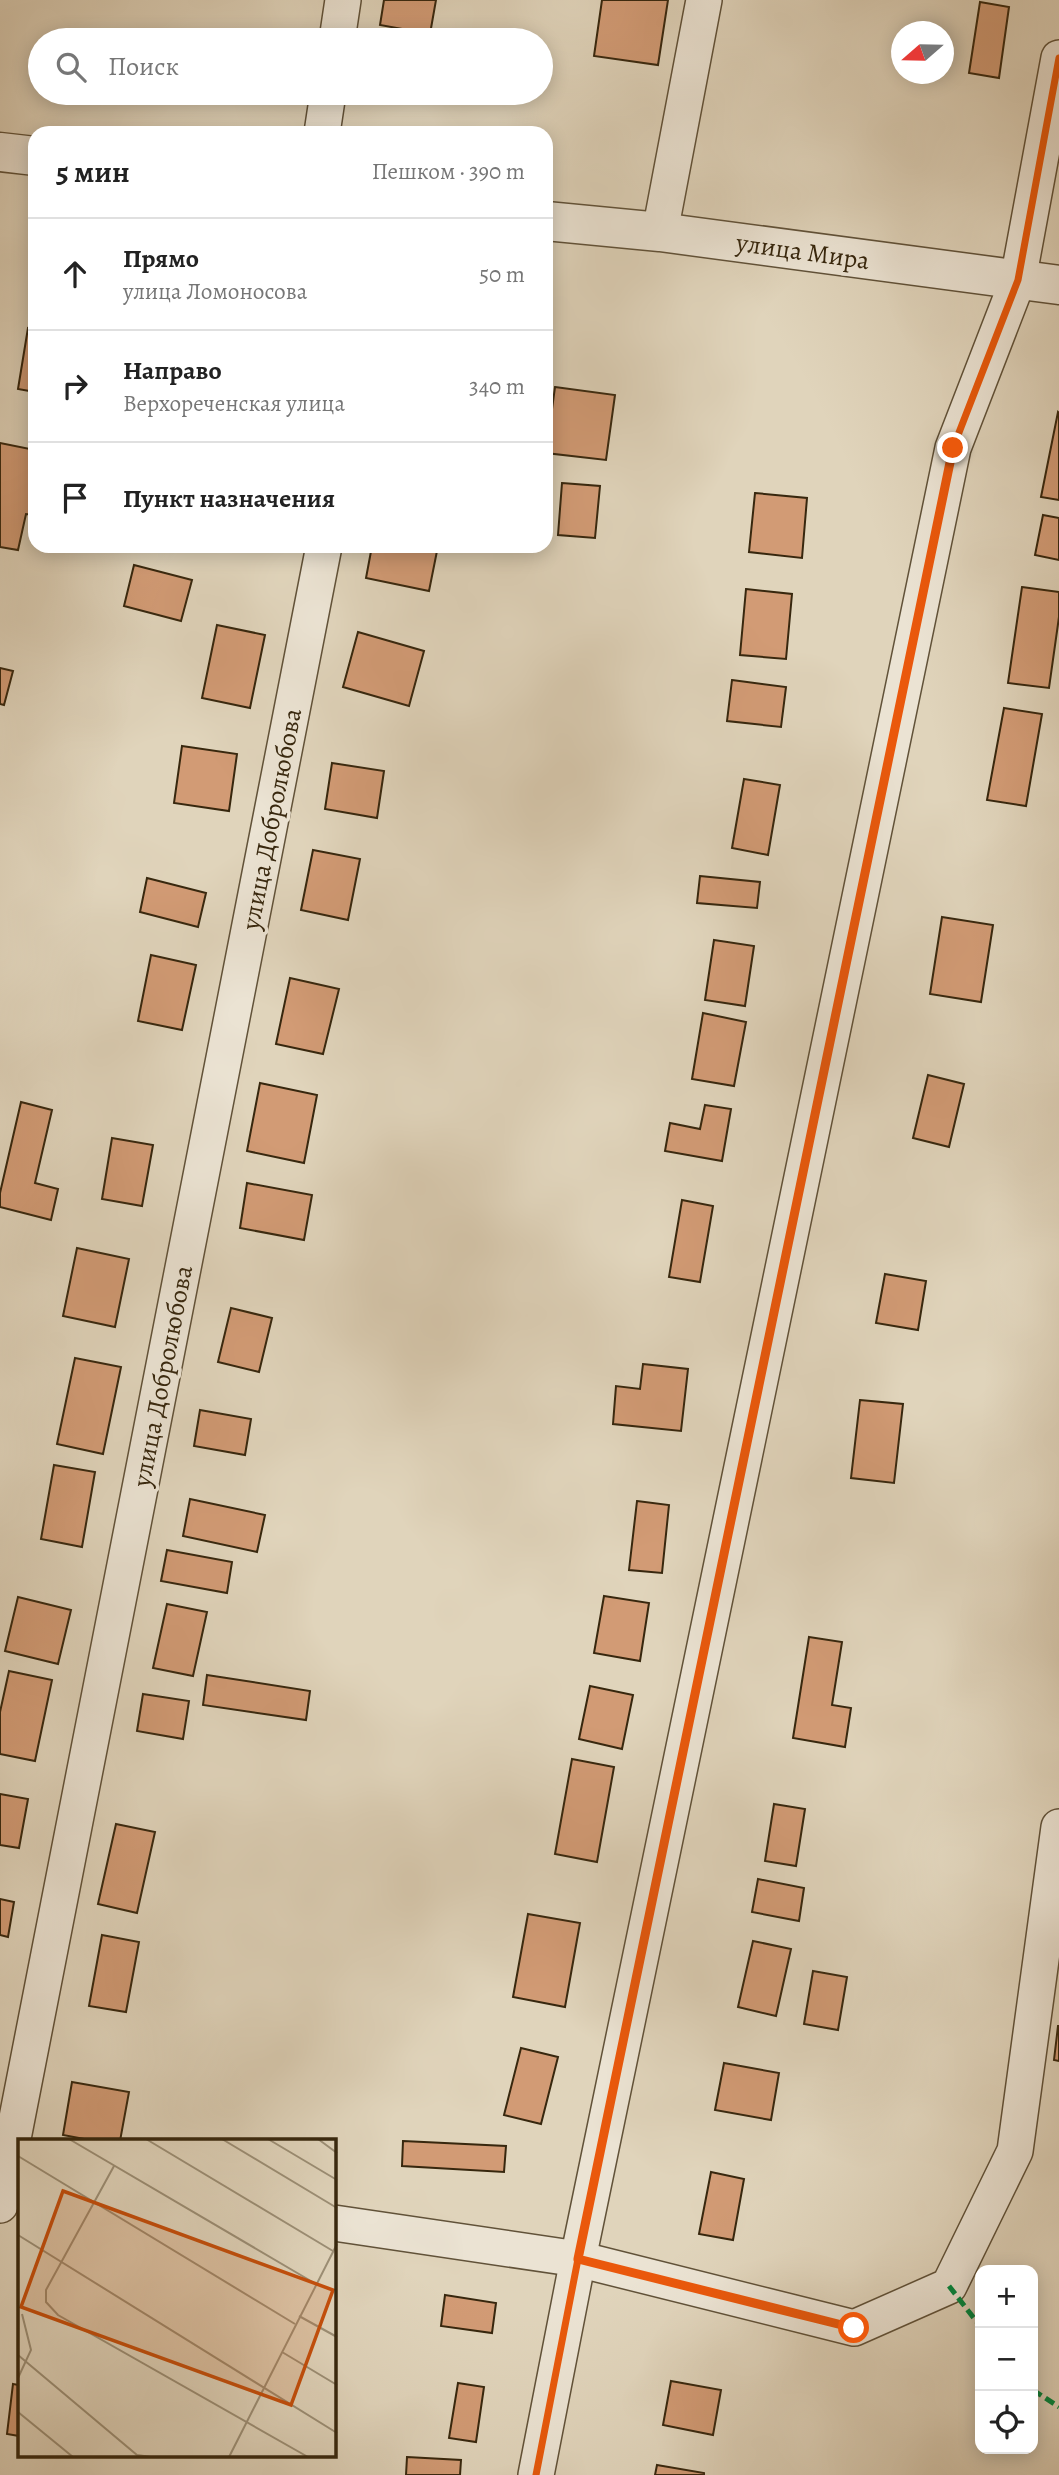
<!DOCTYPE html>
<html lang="ru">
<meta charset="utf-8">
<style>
body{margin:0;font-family:Alegreya,serif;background:#f2f2f2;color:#222}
.controls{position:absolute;right:21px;bottom:21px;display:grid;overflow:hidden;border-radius:14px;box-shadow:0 4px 18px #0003}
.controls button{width:63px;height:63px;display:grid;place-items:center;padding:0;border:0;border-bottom:2px solid #e0e0e0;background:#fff;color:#222;font:35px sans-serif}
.compass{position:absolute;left:891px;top:21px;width:63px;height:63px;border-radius:50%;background:#fff;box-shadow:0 4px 18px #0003;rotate:250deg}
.stop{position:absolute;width:21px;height:21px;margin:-16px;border:5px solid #ea580c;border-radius:50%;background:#fff}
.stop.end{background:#ea580c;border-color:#fff;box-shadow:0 2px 7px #0008}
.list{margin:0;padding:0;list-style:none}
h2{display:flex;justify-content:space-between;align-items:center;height:91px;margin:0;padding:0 28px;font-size:30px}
h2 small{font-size:23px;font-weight:400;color:#767676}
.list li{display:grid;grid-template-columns:46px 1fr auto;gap:21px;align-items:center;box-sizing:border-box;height:112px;padding:0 28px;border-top:2px solid #e0e0e0}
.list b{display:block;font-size:26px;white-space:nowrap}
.list p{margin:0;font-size:23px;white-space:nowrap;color:#767676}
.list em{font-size:23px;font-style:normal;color:#767676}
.icon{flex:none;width:38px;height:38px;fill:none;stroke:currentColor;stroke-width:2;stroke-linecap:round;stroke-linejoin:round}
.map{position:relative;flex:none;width:1059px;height:2475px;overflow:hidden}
.search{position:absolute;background:#fff;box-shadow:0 4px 18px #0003;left:28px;top:28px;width:525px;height:77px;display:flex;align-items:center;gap:18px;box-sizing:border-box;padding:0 24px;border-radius:38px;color:#767676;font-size:26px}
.panel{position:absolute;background:#fff;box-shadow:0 4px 18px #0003;left:28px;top:126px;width:525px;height:427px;border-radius:21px}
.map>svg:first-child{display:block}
.building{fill:#d29b75;stroke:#37270e;stroke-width:2}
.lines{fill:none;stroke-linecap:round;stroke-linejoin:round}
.minor-casing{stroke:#615239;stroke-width:38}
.tertiary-casing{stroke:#615239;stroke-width:41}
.minor{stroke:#ebe3d3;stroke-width:35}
.tertiary{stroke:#ebe3d3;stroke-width:38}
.quiet{stroke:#00873e;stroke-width:5;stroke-dasharray:10 5;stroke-linecap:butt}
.cycleway-casing{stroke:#ebe3d3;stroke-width:11}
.cycleway{stroke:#e8590c;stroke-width:7}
.route{stroke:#ea580c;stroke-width:9}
.labels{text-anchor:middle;stroke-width:7;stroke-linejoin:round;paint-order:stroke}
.street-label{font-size:26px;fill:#37270e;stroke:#ebe3d3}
.inset-road{fill:none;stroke:#9c8f76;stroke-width:2}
.view{fill:#c54f0c;fill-opacity:0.15;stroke:#c54f0c;stroke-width:3.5}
.inset-edge{fill:none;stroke:#37270e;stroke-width:3.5}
</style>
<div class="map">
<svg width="1059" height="2475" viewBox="0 0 1059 2475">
<rect width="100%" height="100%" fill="#e0d4bb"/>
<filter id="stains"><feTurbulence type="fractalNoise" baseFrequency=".00286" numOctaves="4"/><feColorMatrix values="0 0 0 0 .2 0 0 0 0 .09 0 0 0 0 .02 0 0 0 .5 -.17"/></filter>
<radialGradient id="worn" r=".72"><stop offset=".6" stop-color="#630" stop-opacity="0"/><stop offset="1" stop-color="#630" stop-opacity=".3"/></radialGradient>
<g class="building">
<polygon points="384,0 436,0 430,34 380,25"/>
<polygon points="602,0 668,0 658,65 594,56"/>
<polygon points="980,2 1009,7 999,78 969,73"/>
<polygon points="28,328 35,329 35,392 18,389"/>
<polygon points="555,387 615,395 606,460 546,453"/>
<polygon points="1058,412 1059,413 1059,500 1041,497"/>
<polygon points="0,443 35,450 35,515 26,514 18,550 0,547"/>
<polygon points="562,483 600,486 595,538 558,535"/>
<polygon points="755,493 807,498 802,558 749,552"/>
<polygon points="1043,515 1059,518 1059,560 1035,555"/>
<polygon points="372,546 438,546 429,591 366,578"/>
<polygon points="134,565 192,580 181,621 124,606"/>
<polygon points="1022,587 1059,592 1059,617 1049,688 1008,683"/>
<polygon points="746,589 792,594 786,659 740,655"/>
<polygon points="217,625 265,635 250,708 202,698"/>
<polygon points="358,632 424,651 409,706 343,687"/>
<polygon points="0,668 13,671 4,705 0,704"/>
<polygon points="732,680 786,687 781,727 727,721"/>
<polygon points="1004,708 1042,714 1026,806 987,800"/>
<polygon points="182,746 237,754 229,811 174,803"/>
<polygon points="332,763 384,771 377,818 325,809"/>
<polygon points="744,779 780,785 768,855 732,848"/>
<polygon points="313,850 360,859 348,920 301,910"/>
<polygon points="700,876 760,882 757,908 697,903"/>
<polygon points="147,878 206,893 198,927 140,912"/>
<polygon points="942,917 993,925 981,1002 930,994"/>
<polygon points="714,940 754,946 745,1006 705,1000"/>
<polygon points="151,955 196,965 182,1030 138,1021"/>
<polygon points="290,978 339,989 323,1054 276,1044"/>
<polygon points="703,1013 746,1022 734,1086 692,1079"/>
<polygon points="928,1075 964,1084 949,1147 913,1138"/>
<polygon points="260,1083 317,1095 304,1163 247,1151"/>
<polygon points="21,1102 52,1110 35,1183 58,1189 51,1220 0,1207 0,1193"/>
<polygon points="705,1105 731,1109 722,1161 665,1151 670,1123 700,1129"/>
<polygon points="112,1138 153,1145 142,1206 102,1199"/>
<polygon points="247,1183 312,1195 304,1240 240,1228"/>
<polygon points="682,1200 713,1206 700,1282 669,1277"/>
<polygon points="77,1248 129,1259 115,1327 63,1316"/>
<polygon points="885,1274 926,1281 918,1330 876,1323"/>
<polygon points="231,1308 272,1318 259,1372 218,1362"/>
<polygon points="75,1358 121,1367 103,1454 57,1444"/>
<polygon points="643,1364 688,1369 681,1431 613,1424 616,1386 640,1389"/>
<polygon points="860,1400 903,1404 894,1483 851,1478"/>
<polygon points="200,1410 251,1419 245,1455 194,1446"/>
<polygon points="54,1465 95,1472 82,1547 41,1539"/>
<polygon points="190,1499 265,1515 257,1552 183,1536"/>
<polygon points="637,1501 669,1505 662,1573 629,1570"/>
<polygon points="167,1550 232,1562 227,1593 161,1581"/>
<polygon points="604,1596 649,1603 640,1661 594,1653"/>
<polygon points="18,1597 71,1610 58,1664 5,1651"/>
<polygon points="167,1604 207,1612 193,1676 153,1668"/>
<polygon points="809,1637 842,1642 832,1705 851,1708 845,1747 793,1738"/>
<polygon points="9,1671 52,1680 35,1761 0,1754 0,1712"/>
<polygon points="207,1675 310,1691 306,1720 203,1705"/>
<polygon points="590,1686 633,1695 622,1749 579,1739"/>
<polygon points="143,1694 189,1701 183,1739 137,1731"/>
<polygon points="572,1759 614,1767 597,1862 555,1854"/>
<polygon points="0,1794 28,1799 19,1848 0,1845"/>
<polygon points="774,1804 805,1809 796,1866 765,1861"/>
<polygon points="116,1824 155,1832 137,1913 98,1904"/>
<polygon points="758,1879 804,1888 799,1921 752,1912"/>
<polygon points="0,1899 14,1902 8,1937 0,1935"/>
<polygon points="528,1914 580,1923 565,2007 513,1997"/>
<polygon points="102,1935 139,1942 126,2012 89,2006"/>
<polygon points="753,1941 791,1949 776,2016 738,2007"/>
<polygon points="813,1971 847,1977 838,2030 804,2024"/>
<polygon points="1058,2026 1059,2026 1059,2061 1054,2060"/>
<polygon points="521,2048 558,2057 541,2124 504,2115"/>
<polygon points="724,2063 779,2073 771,2120 715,2110"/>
<polygon points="72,2082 129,2092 120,2141 95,2141 63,2135"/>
<polygon points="403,2141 506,2146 504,2172 402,2166"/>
<polygon points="711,2172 744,2179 733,2240 699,2234"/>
<polygon points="445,2295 496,2303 492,2333 441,2326"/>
<polygon points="671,2381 721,2390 713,2435 663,2425"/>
<polygon points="458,2383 484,2387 476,2442 449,2438"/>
<polygon points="13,2384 19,2385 19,2436 7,2434"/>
<polygon points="407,2457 461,2460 460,2475 406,2475"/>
<polygon points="657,2465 704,2473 704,2475 655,2475"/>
</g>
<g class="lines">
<g class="minor-casing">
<g id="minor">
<polyline points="337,40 343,0"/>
<polyline points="322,133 328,93"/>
<polyline points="660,232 704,0"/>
<polyline points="0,2205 324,546"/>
<polyline points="334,2223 578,2259 854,2328 949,2286 1015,2151 1059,1827"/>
<polyline points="536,2475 578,2259 953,448 1018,280 1059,58"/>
</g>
</g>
<g class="tertiary-casing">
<g id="tertiary">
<polyline points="0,152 35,156"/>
<polyline points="546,221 660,232 1059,285"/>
</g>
</g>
<use href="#minor" class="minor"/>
<use href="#tertiary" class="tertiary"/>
<g class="quiet">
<polyline points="949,2286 980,2326"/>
<polyline points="1033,2390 1059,2407"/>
</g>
<g class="cycleway-casing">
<polyline id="cycleway" points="536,2475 578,2259 953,448 1018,280 1059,58"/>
</g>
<use href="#cycleway" class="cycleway"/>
</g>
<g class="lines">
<polyline class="route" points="854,2328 578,2259 953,448"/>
</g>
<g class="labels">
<g class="street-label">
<text transform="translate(803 251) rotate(8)" y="9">улица Мира</text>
<text transform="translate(271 819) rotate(-79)" y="9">улица Добролюбова</text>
<text transform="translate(162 1376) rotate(-79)" y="9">улица Добролюбова</text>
</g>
</g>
<g transform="translate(18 2139)">
<rect width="318" height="318" fill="#e0d4bb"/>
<path class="inset-road" d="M51 0 298 145M128 0 315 112M204 0 319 69M250 0 319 41M300 0 319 14M0 17 277 185M96 27 28 151V163L40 176 290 318M0 96 319 294M281 177 319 198M264 213 319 246M0 216 119 316 133 318M0 239 13 211 4 175M0 273 55 318M211 318 319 105"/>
<path class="view" d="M45 52 315 151 273 266 3 168Z"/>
<rect width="318" height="318" class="inset-edge"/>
</g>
<rect width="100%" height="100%" filter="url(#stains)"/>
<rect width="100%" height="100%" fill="url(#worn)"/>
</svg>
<div class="controls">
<button>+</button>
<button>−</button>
<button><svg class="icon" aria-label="locate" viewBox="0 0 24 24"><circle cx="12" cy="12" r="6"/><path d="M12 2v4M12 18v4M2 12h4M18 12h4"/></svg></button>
</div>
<svg class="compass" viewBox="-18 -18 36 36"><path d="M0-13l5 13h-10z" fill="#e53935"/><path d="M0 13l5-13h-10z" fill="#767676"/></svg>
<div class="stop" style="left:854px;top:2328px"></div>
<div class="stop end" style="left:953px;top:448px"></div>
<div class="search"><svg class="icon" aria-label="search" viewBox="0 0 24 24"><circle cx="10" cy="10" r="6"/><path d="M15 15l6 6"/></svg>Поиск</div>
<section class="panel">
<h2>5 мин<small>Пешком · 390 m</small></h2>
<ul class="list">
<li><svg class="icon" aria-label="ahead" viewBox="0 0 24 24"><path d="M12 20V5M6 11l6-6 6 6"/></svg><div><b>Прямо</b><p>улица Ломоносова</p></div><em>50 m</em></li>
<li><svg class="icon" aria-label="right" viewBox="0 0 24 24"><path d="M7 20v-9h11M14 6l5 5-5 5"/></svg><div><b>Направо</b><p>Верхореченская улица</p></div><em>340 m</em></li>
<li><svg class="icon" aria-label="arrive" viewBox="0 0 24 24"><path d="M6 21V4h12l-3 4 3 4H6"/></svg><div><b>Пункт назначения</b></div></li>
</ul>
</section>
</div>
